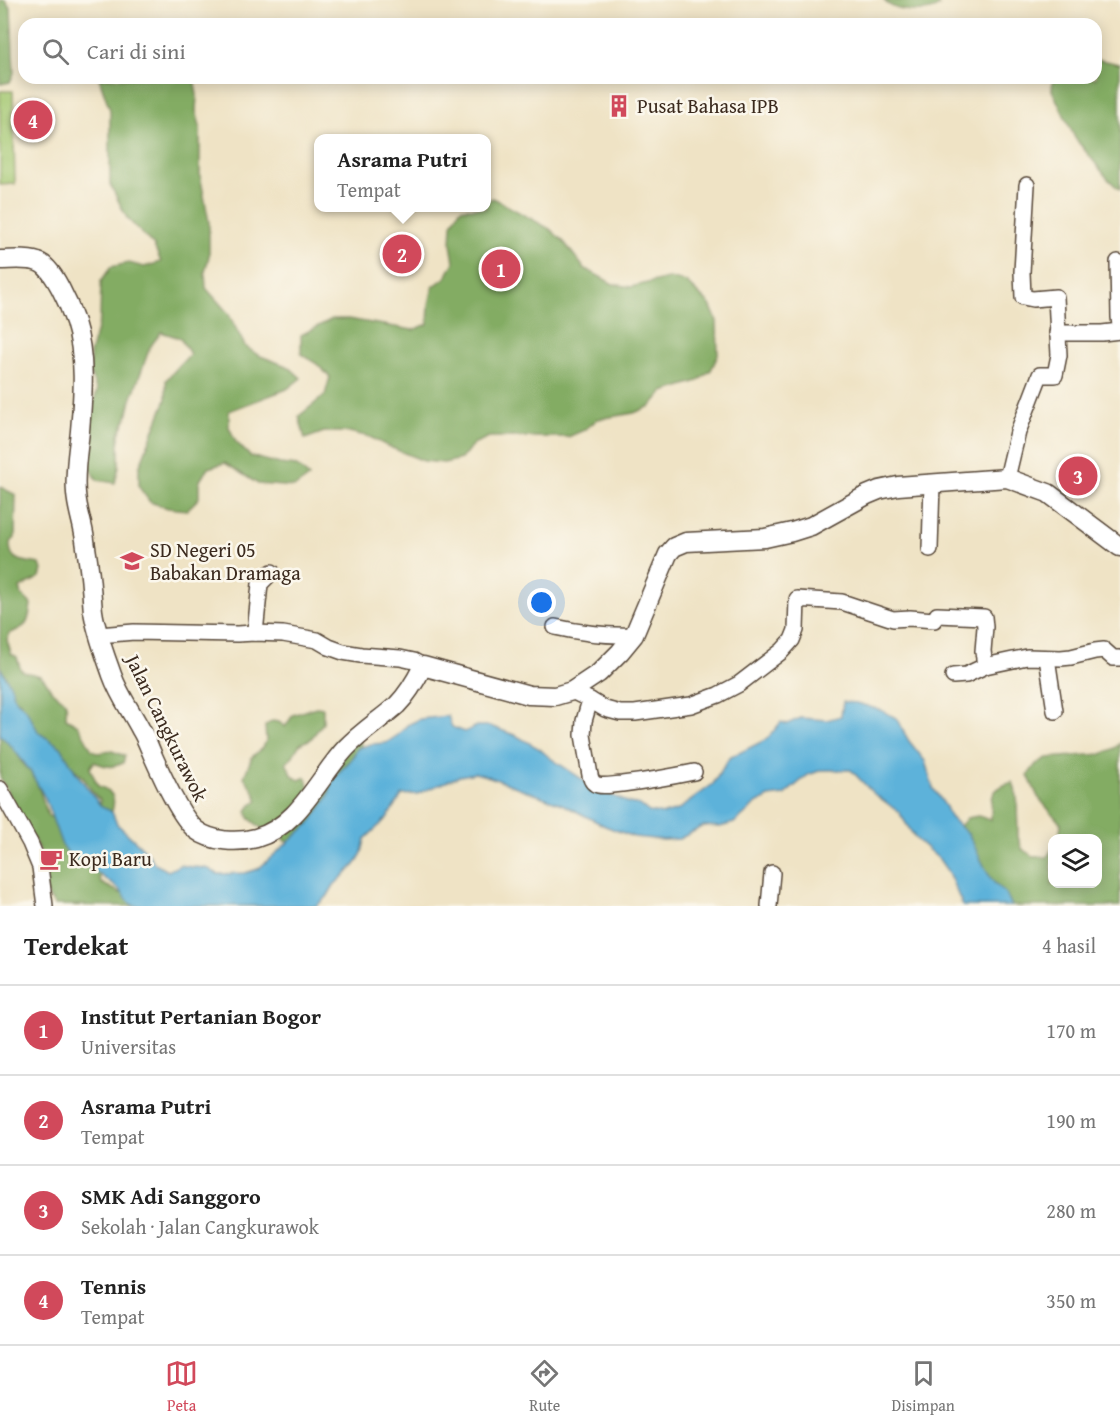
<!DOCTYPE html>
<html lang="id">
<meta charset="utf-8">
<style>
body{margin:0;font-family:"Gentium Book Plus",serif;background:#f2f2f2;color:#222}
.controls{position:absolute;right:18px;bottom:18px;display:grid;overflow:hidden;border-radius:12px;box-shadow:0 3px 15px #0003}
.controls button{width:54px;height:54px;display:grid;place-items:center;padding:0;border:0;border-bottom:2px solid #e0e0e0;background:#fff;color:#222;font:30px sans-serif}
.you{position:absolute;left:542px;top:603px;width:21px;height:21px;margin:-15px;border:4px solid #fff;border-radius:50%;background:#1a73e8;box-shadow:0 0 0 9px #1a73e833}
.badge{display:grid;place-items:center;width:39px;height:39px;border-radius:50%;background:#d1495b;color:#fff;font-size:20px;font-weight:700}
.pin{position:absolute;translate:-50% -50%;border:3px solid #fff;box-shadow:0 2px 6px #0006}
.popup{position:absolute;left:314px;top:134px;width:177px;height:78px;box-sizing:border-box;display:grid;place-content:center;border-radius:12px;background:#fff;filter:drop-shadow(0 2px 4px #0005);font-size:20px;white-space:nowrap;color:#767676}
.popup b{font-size:22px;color:#222}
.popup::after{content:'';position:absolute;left:50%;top:100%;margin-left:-12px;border:12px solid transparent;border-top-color:#fff}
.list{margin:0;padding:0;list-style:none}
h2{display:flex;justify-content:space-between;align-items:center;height:78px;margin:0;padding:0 24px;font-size:26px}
h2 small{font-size:20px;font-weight:400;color:#767676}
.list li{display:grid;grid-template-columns:39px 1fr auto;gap:18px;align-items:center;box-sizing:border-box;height:90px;padding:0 24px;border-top:2px solid #e0e0e0}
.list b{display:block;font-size:22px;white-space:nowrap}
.list p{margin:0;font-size:20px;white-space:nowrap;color:#767676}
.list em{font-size:20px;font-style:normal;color:#767676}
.icon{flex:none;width:33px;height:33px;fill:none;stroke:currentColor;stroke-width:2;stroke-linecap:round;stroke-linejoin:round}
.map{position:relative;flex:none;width:1120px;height:906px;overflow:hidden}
.search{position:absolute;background:#fff;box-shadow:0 3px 15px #0003;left:18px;right:18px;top:18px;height:66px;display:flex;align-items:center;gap:15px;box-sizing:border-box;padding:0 21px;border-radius:18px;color:#767676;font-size:22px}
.sheet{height:438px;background:#fff}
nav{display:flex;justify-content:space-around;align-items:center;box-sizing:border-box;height:84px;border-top:2px solid #e0e0e0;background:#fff;font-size:16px;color:#767676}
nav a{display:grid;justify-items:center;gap:3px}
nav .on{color:#d1495b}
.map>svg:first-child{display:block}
.green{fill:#a4c872;stroke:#707948;stroke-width:1.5}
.forest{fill:#83ac64;stroke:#5f6b41;stroke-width:1.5}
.water{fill:#5db2da;stroke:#4c6e7c;stroke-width:1.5}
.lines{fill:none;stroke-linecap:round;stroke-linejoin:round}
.minor-casing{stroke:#564637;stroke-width:18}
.tertiary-casing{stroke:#564637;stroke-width:21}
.minor{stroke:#fff;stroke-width:15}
.tertiary{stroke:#fff;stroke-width:18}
.labels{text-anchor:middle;stroke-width:5;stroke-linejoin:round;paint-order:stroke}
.poi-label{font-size:20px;fill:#3b2a1e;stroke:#fbf7ec;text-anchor:start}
.street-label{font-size:20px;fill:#3b2a1e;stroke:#fbf7ec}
</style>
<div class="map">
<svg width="1120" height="906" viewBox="0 0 1120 906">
<rect width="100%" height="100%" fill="#fbf7ec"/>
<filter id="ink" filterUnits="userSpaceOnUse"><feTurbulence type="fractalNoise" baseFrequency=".0167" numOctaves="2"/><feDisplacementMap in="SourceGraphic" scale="12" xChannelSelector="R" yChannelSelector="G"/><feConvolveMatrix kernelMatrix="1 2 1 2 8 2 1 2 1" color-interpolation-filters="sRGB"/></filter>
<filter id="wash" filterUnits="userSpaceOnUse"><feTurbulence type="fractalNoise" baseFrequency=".008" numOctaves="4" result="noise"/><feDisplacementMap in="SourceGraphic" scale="24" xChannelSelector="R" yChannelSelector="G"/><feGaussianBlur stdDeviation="1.35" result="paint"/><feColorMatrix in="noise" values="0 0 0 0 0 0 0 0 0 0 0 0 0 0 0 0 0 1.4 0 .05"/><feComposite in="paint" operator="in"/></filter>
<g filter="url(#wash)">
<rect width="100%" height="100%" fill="#efe3c5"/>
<polygon class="green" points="0,91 13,91 15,184 0,185"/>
<g class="forest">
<polygon points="0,0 5,0 11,9 14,73 10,82 0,84"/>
<path d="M884 0H937L939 6C928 15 892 12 884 0Z"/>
<polygon points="1096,59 1120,64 1120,190 1108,179 1075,138 1052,90 1053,78 1096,78"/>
<polygon points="99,78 194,78 197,95 196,111 200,126 200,175 209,222 209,256 205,272 206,288 228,313 245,346 258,355 289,367 301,378 287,389 229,411 229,427 236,442 250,456 280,464 297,466 309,477 295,487 258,484 225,463 208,468 199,482 199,498 187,510 168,508 150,502 139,487 139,468 166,399 166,380 190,354 180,338 161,332 150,347 131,400 127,417 119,434 119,467 115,483 97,480 88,464 87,427 97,391 90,373 90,354 100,318 101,281 111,267 129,263 144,267 161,262 154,246 127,218 110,184 110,110"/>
<polygon points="493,198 550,229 563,241 584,268 613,284 631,287 668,278 686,282 710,305 717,321 718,355 711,370 698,381 663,392 651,406 634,413 598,419 584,430 568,437 489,437 473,444 461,459 444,463 424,461 387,446 370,437 349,432 324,432 305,439 299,416 325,395 330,377 317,364 301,354 301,335 332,319 348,319 413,330 428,324 429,304 433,287 446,277 454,262 451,244 452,224 460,209 466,208 486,208 486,201"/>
<path d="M0 487 16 495 15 538 10 543C9 563 25 561 40 564L42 570 40 577 20 588 22 595 31 604C28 625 29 625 9 634L7 640 11 654 17 657C22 679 23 669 40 676 47 679 47 686 52 691 56 696 64 697 66 704 67 708 66 714 66 718L78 725 92 750 98 753 112 751 125 756 123 763C112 769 105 766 94 762L90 768 98 786C116 791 116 802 110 817L100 805V800C91 793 88 782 80 774 61 758 20 731 21 703 7 694 11 689 5 676 4 673 2 670 0 667Z"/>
<path d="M316 707 323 708V723L310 740C293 743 298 756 286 763L293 776 299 780 306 777 311 797 328 764 329 751 338 738 353 735 360 738 362 754 342 793 290 843 284 840V833L265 831 249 818 247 811 251 805 258 801 253 789 244 777 252 757 263 747 266 741 265 726 272 721 279 722 285 727 293 715Z"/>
<polygon points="0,732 19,746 20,760 30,771 38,785 48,816 61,821 97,865 101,883 125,895 134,906 55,905 50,899 43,884 50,870 0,777"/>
<path d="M1120 743V906H1011L984 881 956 831 967 818 978 816 991 820C992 797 988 789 1013 782L1017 796 1018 837 1022 849 1034 857H1047L1052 849V884H1098V838H1059L1061 824 1038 797 1028 775 1036 764 1047 758 1102 754 1115 748Z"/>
</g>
<polygon class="water" points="0,667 11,686 15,699 26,709 39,733 61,747 75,771 100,805 112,812 117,824 147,852 155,864 168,871 180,865 192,867 207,868 218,874 245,873 258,869 311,822 328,797 332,783 340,771 350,761 358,748 371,744 386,743 398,735 407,725 420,719 448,716 452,727 465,732 477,726 490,726 517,736 540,749 550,758 597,789 629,803 640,805 649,812 664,814 678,810 713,784 729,758 767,739 781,722 787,724 801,718 827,720 841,716 843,702 857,703 883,711 896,718 909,741 925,761 933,788 946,807 950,817 969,835 987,872 995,884 1006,894 1012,906 963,906 948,872 939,859 915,838 899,812 873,793 851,770 822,770 808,775 784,795 769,797 756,804 734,823 720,827 704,826 679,839 664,840 634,837 605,826 564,805 490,777 475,773 460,776 417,794 402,795 387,818 365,839 362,853 355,865 334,885 327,897 316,906 134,906 129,902 120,890 95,871 69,855 61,843 45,798 30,771 12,747 0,735"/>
</g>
<g filter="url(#ink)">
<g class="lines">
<g class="minor-casing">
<g id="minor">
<polyline points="1118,262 1119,317 1120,326"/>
<polyline points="1057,333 1102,333 1120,331"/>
<polyline points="1007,478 1018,432 1040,375 1055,375 1059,355 1056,297 1033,299 1023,297 1022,272 1027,185"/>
<polyline points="930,549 932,484"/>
<path d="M555 627C581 633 607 636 634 635"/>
<polyline points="255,633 260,584 272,572"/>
<polyline points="99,635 134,632 237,634 255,633 283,634 317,640 329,647 343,652 361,655 400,658 414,661 423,666"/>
<polyline points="1047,658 1055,711"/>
<polyline points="953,676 966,675 985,666 1027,657 1061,658 1071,657 1095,651 1104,650 1113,658 1120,658"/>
<polyline points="572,691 590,700 605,709 620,713 635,713 691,705 718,695 739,684 782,651 792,640 796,630 797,599 842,602 893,619 910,618 934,620 937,615 984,617 985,627 983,651 985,666"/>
<path d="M590 700 584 721 583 735 590 775C591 780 593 784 598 785 606 787 615 784 622 784 647 781 670 777 694 772"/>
<polyline points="0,789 30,843 40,867 45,906"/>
<polyline points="769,906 772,873"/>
</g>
</g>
<g class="tertiary-casing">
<path id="tertiary" d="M0 260C12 260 27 258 38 262 53 266 70 307 75 322 86 356 83 395 80 431 78 451 74 472 76 493 77 509 83 524 85 540 87 555 90 571 91 587 92 595 92 603 93 611 96 632 105 655 112 675 119 695 131 711 141 730 146 738 149 747 153 756 162 776 180 817 196 830 212 842 237 843 256 838 299 826 318 778 346 748 361 732 380 720 397 705 408 694 416 680 423 666L529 695 555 696 572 691 599 673 620 652 634 635 668 554 674 547 686 542 765 538 792 532 811 526 867 495 879 490 898 486 1007 478 1048 493 1120 547"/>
</g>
<use href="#minor" class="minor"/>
<use href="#tertiary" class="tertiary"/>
</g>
</g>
<defs>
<g id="building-bare" transform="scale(1.8)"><path d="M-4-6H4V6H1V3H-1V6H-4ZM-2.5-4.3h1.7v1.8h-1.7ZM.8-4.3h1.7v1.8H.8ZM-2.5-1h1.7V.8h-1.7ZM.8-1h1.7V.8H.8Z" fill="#d1495b" stroke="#fbf7ec" stroke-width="2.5" paint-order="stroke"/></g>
<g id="school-bare" transform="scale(1.8)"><path d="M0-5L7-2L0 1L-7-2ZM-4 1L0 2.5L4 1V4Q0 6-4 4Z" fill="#d1495b" stroke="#fbf7ec" stroke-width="2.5" paint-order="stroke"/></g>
<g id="cafe-bare" transform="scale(1.8)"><path d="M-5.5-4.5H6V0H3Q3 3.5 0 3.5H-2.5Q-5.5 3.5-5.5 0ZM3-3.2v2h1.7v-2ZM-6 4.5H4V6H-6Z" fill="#d1495b" stroke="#fbf7ec" stroke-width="2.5" paint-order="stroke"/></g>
</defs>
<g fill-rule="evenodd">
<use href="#building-bare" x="619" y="106"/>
<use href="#school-bare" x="132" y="561"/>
<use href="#cafe-bare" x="51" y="859"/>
</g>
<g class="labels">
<g class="poi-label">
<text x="637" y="113">Pusat Bahasa IPB</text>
<text x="150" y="557">SD Negeri 05<tspan x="150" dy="23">Babakan Dramaga</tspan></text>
<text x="69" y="866">Kopi Baru</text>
</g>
<g class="street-label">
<text transform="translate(167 728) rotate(64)" y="7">Jalan Cangkurawok</text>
</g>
</g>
</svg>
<div class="controls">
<button><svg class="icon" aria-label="layers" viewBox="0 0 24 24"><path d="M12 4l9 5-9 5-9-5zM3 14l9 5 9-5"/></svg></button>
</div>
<div class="you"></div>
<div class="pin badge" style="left:501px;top:269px">1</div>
<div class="pin badge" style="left:402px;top:254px">2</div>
<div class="popup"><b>Asrama Putri</b>Tempat</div>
<div class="pin badge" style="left:1078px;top:476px">3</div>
<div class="pin badge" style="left:33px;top:120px">4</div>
<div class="search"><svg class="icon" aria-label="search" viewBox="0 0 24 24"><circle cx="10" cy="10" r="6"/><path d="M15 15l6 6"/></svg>Cari di sini</div>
</div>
<section class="sheet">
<h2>Terdekat<small>4 hasil</small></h2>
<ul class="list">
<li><span class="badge">1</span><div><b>Institut Pertanian Bogor</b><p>Universitas</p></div><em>170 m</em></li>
<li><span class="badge">2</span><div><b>Asrama Putri</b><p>Tempat</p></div><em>190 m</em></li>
<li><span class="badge">3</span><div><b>SMK Adi Sanggoro</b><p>Sekolah · Jalan Cangkurawok</p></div><em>280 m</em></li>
<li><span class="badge">4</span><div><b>Tennis</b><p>Tempat</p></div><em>350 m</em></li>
</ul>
</section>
<nav>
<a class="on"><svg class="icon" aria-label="map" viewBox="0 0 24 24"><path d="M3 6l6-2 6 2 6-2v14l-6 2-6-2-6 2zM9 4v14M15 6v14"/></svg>Peta</a>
<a><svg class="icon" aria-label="directions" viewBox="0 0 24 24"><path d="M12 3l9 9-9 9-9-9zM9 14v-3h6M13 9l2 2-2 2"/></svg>Rute</a>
<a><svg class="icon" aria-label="saved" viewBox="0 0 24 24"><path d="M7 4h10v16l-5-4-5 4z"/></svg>Disimpan</a>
</nav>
